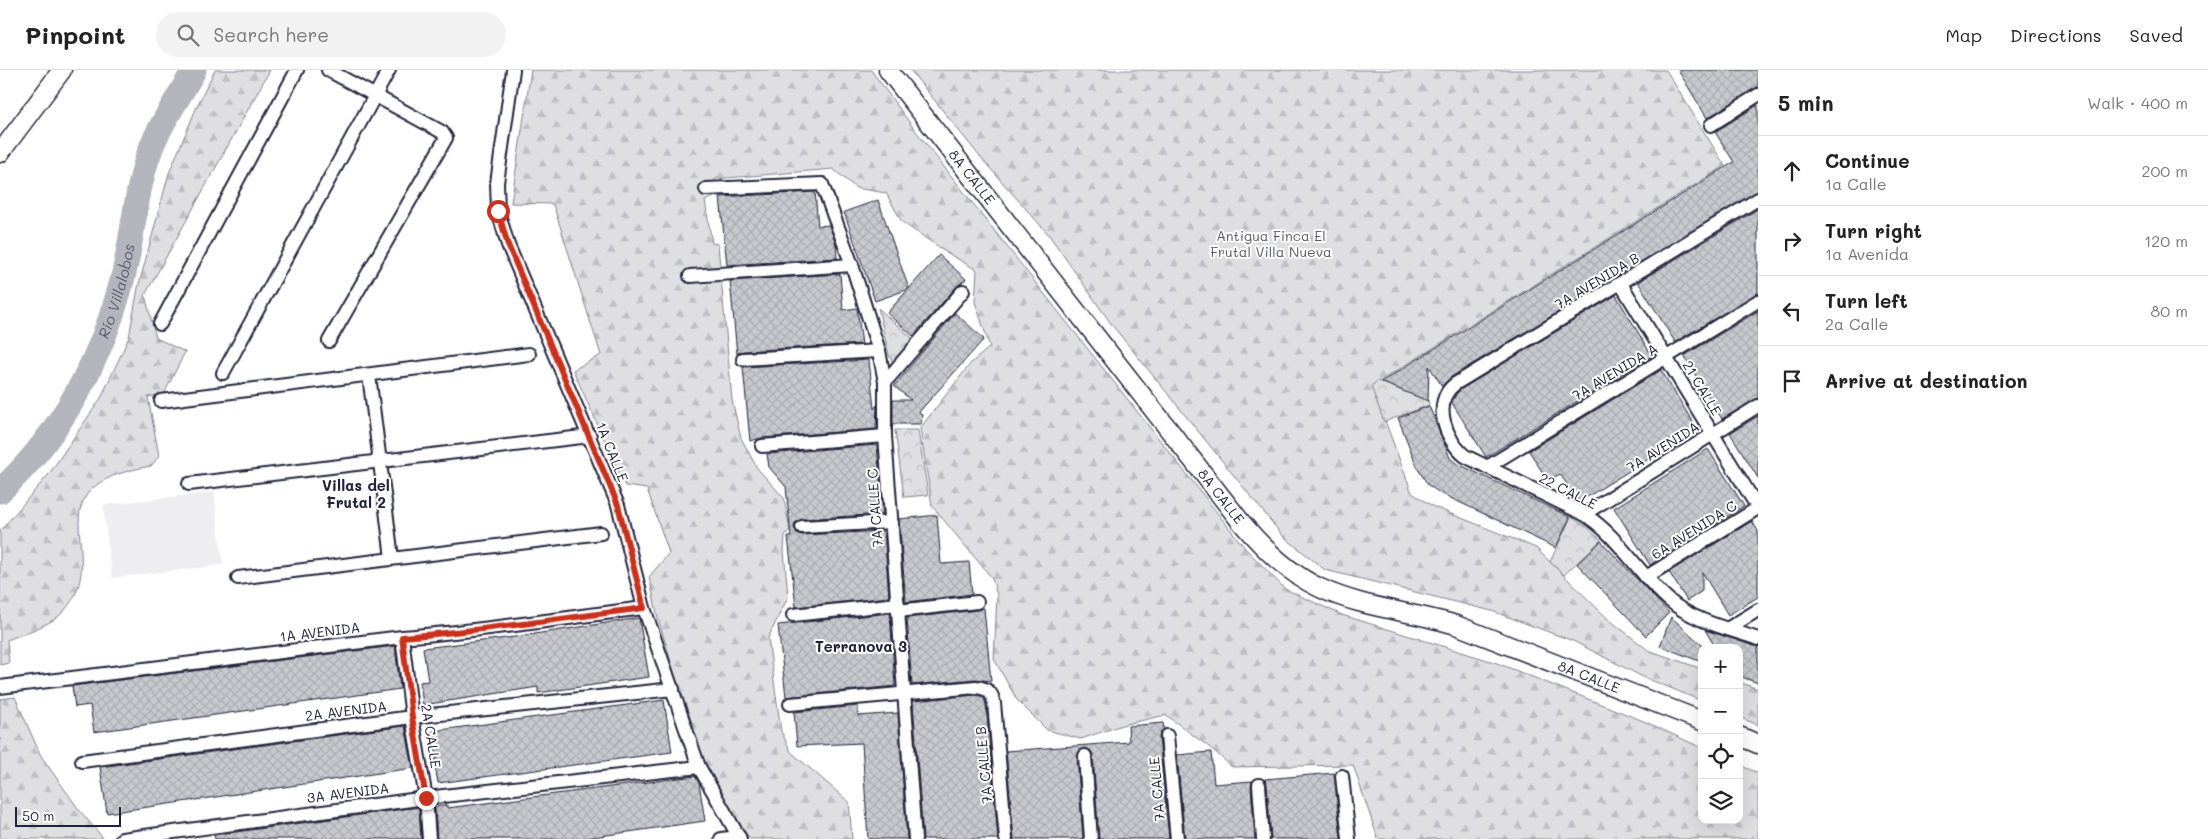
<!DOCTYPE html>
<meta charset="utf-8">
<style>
body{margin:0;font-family:Mali,sans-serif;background:#f2f2f2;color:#222}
.controls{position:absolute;right:15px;bottom:15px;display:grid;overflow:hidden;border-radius:10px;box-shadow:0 5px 20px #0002}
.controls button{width:45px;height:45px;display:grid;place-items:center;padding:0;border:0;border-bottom:1px solid #e0e0e0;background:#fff;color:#222;font:25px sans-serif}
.scale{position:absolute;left:15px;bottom:12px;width:106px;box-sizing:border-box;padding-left:5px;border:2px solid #22223b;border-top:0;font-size:14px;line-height:18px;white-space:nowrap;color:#22223b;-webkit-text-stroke:4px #fff;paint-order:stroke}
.stop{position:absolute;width:15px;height:15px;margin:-11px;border:4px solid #c8321e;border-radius:50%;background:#fff}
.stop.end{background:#c8321e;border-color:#fff;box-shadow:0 1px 5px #0008}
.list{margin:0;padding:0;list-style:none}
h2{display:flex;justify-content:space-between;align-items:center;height:65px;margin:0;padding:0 20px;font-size:21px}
h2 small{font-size:16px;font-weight:400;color:#767676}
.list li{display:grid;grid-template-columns:32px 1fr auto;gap:15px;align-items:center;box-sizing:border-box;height:70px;padding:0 20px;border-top:1px solid #e0e0e0}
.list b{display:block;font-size:19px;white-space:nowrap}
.list p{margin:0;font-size:16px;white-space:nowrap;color:#767676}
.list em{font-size:16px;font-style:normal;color:#767676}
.icon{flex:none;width:28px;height:28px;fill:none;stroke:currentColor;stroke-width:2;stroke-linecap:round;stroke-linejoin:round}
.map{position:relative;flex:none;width:1758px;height:769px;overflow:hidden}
header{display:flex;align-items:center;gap:30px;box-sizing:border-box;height:70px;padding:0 25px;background:#fff;border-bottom:1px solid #e0e0e0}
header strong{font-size:24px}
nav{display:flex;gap:28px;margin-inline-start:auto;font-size:18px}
.search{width:350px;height:45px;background:#f2f2f2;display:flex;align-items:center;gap:12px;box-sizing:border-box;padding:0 18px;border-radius:28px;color:#767676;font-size:19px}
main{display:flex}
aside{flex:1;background:#fff}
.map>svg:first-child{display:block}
.built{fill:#eeeef1}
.forest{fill:url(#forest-firs);stroke:#80808e}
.park{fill:url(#park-crowns);stroke:#80808e}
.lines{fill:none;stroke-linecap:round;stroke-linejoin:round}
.river{stroke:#b4b4bc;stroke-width:25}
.building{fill:url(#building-cross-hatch);stroke:#22223b}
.street-casing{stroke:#22223b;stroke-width:16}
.secondary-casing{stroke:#22223b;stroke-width:21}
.street{stroke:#fff;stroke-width:12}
.secondary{stroke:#fff;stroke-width:18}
.route{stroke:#c8321e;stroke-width:6}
.labels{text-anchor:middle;stroke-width:4;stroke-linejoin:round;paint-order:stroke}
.street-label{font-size:14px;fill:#22223b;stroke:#fff}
.park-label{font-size:14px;fill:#5b5b6d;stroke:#fff}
.water-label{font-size:15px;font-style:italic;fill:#5c5c6f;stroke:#fff}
.neighbourhood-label{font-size:15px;font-weight:bold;fill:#22223b;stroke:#fff}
</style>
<header>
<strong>Pinpoint</strong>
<div class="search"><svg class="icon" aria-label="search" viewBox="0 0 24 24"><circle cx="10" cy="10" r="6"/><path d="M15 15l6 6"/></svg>Search here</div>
<nav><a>Map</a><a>Directions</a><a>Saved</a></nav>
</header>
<main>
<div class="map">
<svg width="1758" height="769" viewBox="0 0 1758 769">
<defs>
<pattern id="forest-firs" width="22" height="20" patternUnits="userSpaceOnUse" patternTransform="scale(1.25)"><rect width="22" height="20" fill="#dfdfe2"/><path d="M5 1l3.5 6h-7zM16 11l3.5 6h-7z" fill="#bfbfc3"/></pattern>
<pattern id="park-crowns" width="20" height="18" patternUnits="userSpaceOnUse" patternTransform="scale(1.25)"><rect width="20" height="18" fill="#dfdfe2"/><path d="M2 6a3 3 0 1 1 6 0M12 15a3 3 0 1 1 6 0" fill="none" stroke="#bfbfc3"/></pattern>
<pattern id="building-cross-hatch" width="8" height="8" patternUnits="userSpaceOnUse" patternTransform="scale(1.25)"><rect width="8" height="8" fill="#c8c8cf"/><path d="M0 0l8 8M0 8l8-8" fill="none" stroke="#acacb3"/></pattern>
</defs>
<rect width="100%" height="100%" fill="#fff"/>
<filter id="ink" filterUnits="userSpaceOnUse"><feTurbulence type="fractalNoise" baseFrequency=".02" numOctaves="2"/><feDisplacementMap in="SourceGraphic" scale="10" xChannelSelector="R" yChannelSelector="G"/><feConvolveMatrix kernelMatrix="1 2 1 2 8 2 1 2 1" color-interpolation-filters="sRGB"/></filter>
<g filter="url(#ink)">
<polygon class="built" points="214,422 223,495 112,508 103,435"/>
<g class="forest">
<path d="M215 0H270L145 225 156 268 185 282 164 324 148 327 159 386 151 396C20 418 121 489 59 546 47 556 22 564 7 570L9 593 0 595V461L49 404 101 328 129 267 138 218 169 103 198 34Z"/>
<polygon points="531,0 871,0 915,60 1245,478 1285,519 1342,545 1497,593 1646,652 1702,678 1702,750 1739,750 1739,695 1758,703 1758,769 1378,769 1353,695 1232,697 1213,680 1166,645 1122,655 1081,669 1047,660 1017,630 994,589 997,525 992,508 932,436 920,358 971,293 990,277 975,232 977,200 949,184 902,152 886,123 856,118 833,99 715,109 714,127 705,131 712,173 718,174 732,330 741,368 757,398 784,428 790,460 785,465 784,481 788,527 768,568 781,661 791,682 849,732 852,769 750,769 706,705 690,656 658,548 649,507 669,483 647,419 625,416 573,300 601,285 553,134 511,133"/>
<polygon points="910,0 1666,0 1725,96 1372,316 1412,423 1434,437 1536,478 1607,548 1648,580 1702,599 1702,631 1641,606 1573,571 1492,541 1325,500 1283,466 1112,255 1049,165 981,88"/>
<polygon points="1739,612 1758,619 1758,655 1739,647"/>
<polygon points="15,627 41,686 80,741 104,769 0,769 0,629"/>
</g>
<g class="park">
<polygon points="878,238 913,269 896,291 892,291 889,285"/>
<polygon points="1378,311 1428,331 1429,335 1384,352 1371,316"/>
<polygon points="895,360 918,360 928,425 904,427"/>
<polygon points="1571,447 1587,457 1601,470 1564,505 1550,492"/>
</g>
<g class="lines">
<path class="river" id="s1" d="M0 421C62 365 104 284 124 203 134 161 136 113 153 73 164 48 181 24 194 0"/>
</g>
<g class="building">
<polygon points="1678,0 1758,0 1758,17 1707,48"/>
<polygon points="1758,35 1758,121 1451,307 1442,316 1429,296 1428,331 1381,312 1734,92 1715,62"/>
<polygon points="815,122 818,156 829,155 836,174 837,188 727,195 720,127"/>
<polygon points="878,130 909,219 875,231 844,142"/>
<polygon points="1758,139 1758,223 1675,272 1638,212"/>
<polygon points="939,185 966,209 957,216 913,266 887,243"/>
<polygon points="840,204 843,240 857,238 862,274 743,281 737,284 730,211"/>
<polygon points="1616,225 1652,286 1486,387 1452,333 1455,326 1460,320"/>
<polygon points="1758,241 1758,328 1722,349 1684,286"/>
<polygon points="955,243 984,269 919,342 922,345 921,354 893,354 893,330 911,330 894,316"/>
<polygon points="869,290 874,339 877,335 876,359 761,368 750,371 743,297"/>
<polygon points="1661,300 1697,359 1579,432 1560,404 1548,411 1529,381"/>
<polygon points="1429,336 1450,388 1456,393 1570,447 1556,478 1440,423 1428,415 1418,399 1398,348"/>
<polygon points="1758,346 1758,408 1730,363"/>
<polygon points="877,375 883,444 802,449 795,453 794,458 798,464 802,465 884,461 889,527 796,537 788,467 791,467 786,417 769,397 767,384"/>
<polygon points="1708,379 1744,436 1650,495 1614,438"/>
<polygon points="937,445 941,494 969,492 972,524 906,532 899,449"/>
<polygon points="1752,451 1758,461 1758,527 1728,545 1702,502 1702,521 1687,531 1669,502"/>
<polygon points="1601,471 1669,543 1646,566 1577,494"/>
<polygon points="984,538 991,611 975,609 912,615 907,548 978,540"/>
<polygon points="890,543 895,616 786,627 778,555"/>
<polygon points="1671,547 1702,575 1702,592 1660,576"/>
<polygon points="639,548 649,607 538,623 538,617 423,635 420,612 428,611 423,578 515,567"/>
<polygon points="1705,560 1758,577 1758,613 1739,606 1739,578 1716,578"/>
<polygon points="395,576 400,619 94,662 90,635 75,637 72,616"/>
<polygon points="976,625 983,627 986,634 998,769 923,769 913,631"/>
<polygon points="664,630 672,682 438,713 434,690 437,689 433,661"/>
<polygon points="858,636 858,646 898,643 907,769 868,769 862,673 797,676 794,642"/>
<polygon points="1163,653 1164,659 1159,667 1169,769 1099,769 1093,685 1091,681 1085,678 1080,680 1077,687 1083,769 1014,769 1006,681 1129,672 1128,656"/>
<polygon points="405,656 413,698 107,743 100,697"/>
<polygon points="1211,682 1214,714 1252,711 1251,716 1255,769 1185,769 1177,685"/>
<polygon points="1334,703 1341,769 1271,769 1267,714 1265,709"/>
<polygon points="695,706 699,713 705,751 579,769 437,769 435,737 447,735 447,738"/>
<polygon points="419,737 421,769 215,769 214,765"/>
</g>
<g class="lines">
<g class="street-casing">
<g id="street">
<polyline points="328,0 442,62 446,68 329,271"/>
<polyline points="513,0 497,113 498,141 508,175 618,435 644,538 699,697 740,769"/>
<polyline points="1711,55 1758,25"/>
<polyline points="706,119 822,114 852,195 879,281 885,312 885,366 915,769"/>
<path d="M1758 129 1455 314C1431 332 1446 371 1465 386L1584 444C1619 466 1638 504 1670 531 1693 551 1730 559 1758 569"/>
<polyline points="690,206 852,195"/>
<polyline points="1621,214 1758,438"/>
<polyline points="160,254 297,0"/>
<polyline points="743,289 879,281"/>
<polyline points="223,303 389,0"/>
<polyline points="369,305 392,488"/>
<polyline points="885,312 963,221"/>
<polyline points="161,331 529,284"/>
<polyline points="762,376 885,366"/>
<polyline points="1487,397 1758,231"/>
<polyline points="189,414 590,366"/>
<polyline points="1584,444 1758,336"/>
<polyline points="802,457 891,452"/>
<polyline points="1646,507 1758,438"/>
<polyline points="238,508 601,463"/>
<polyline points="898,541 977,532"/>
<polyline points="793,545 898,534"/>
<polyline points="1727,559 1758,540"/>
<polyline points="402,567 412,647 426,728 429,769"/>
<path d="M0 617 402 567C483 561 563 548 644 538"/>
<path d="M790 634 976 617C987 618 992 622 994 633L1006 769"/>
<polyline points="1167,666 1177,769"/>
<polyline points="1085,686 1091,769"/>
<polyline points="82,691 412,647 673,619"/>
<polyline points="1342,706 1349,769"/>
<polyline points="1259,715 1263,769"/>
<polyline points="122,769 426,728 699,697"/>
<polyline points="721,769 739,767"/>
</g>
</g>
<g class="secondary-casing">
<g id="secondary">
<path id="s2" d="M888 0 1241 452C1263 478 1288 503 1320 518 1362 538 1411 541 1456 555L1702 651"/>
<polyline points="0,83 62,0"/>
<polyline points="1739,666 1758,674"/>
</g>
</g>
<use href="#street" class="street"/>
<use href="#secondary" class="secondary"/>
</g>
</g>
<g class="lines" filter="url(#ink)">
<path class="route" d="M426 728 412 647 402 567C483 561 564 548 644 538L618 435 508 175 498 141"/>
</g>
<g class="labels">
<g class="street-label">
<text dy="5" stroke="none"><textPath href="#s2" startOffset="136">8A CALLE</textPath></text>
<text transform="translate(1597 211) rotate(-31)" y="5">7A AVENIDA B</text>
<text transform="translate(1615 302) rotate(-31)" y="5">7A AVENIDA A</text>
<text transform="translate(1702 318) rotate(59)" y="5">21 CALLE</text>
<text transform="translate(1663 377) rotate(-32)" y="5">7A AVENIDA</text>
<text transform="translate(612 382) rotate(68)" y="5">1A CALLE</text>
<text transform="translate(1568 421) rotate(27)" y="5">22 CALLE</text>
<text dy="5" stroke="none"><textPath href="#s2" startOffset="541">8A CALLE</textPath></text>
<text transform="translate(875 438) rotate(-94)" y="5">7A CALLE C</text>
<text transform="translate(1694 460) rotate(-32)" y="5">6A AVENIDA C</text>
<text transform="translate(320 562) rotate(-7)" y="5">1A AVENIDA</text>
<text dy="5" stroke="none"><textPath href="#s2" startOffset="961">8A CALLE</textPath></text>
<text transform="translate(346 641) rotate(-7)" y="5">2A AVENIDA</text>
<text transform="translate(431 666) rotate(81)" y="5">2A CALLE</text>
<text transform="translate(984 695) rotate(-95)" y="5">7A CALLE B</text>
<text transform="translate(1157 719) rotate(-95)" y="5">7A CALLE</text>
<text transform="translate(348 723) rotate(-7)" y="5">3A AVENIDA</text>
</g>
<g class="park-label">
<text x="1271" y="171">Antigua Finca El<tspan x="1271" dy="16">Frutal Villa Nueva</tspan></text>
</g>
<g class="water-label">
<text dy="5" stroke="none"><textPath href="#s1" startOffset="235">Río Villalobos</textPath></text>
</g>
<g class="neighbourhood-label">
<text x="356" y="421">Villas del<tspan x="356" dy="17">Frutal 2</tspan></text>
<text x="861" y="582">Terranova 3</text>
</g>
</g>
</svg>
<div class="controls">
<button>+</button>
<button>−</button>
<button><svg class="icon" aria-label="locate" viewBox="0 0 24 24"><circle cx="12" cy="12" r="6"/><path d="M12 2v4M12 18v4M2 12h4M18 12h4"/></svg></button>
<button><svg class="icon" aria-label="layers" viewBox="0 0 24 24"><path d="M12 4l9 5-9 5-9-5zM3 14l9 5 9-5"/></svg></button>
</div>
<div class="scale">50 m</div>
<div class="stop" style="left:498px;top:141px"></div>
<div class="stop end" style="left:426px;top:728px"></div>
</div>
<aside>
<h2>5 min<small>Walk · 400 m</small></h2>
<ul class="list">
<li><svg class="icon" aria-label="ahead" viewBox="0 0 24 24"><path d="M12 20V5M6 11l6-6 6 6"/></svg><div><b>Continue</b><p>1a Calle</p></div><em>200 m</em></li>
<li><svg class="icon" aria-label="right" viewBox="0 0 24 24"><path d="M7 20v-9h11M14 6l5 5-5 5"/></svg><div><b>Turn right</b><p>1a Avenida</p></div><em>120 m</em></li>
<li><svg class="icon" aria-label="left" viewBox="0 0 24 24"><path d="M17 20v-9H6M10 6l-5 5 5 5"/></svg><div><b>Turn left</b><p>2a Calle</p></div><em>80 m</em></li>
<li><svg class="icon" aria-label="arrive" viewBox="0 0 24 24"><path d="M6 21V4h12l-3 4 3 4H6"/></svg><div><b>Arrive at destination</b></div></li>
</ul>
</aside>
</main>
